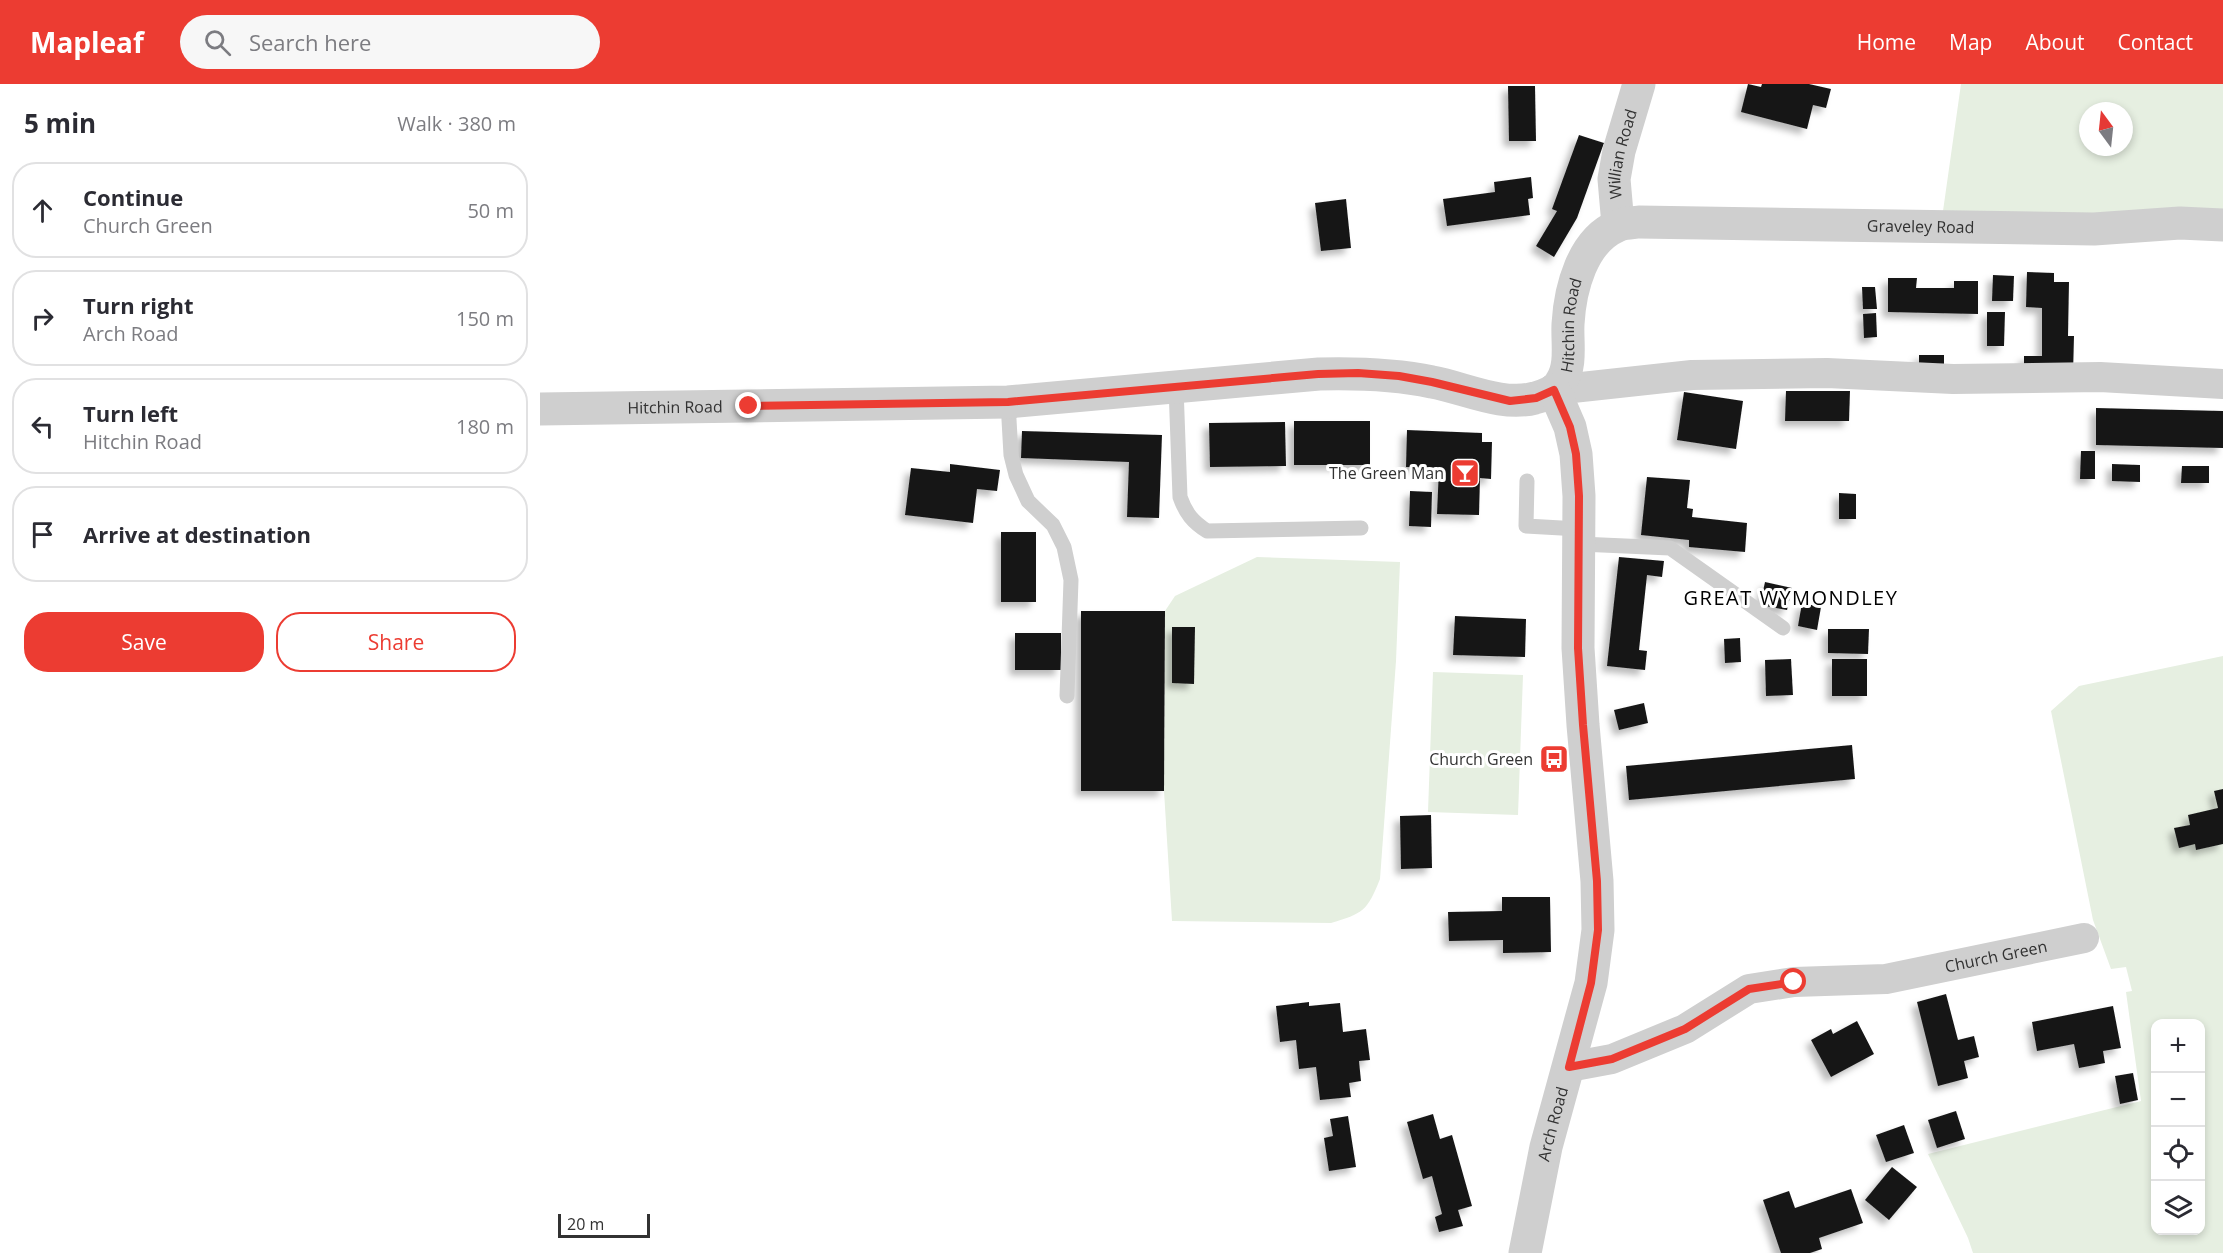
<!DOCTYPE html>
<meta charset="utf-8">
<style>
body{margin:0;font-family:"Open Sans",sans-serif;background:#f7f7f7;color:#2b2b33}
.controls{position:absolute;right:18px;bottom:18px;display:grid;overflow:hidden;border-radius:12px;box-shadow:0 3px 9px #0003}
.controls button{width:54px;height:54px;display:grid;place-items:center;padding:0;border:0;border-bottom:2px solid #e1e1e2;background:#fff;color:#2b2b33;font:30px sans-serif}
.compass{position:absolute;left:1539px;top:18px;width:54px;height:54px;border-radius:50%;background:#fff;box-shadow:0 3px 9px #0003;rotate:345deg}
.scale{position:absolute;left:18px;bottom:15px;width:92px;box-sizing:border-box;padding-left:6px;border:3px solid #323232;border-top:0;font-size:16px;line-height:21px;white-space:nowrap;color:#323232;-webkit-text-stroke:4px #fff;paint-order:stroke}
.stop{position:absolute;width:18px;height:18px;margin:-14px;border:4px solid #ec3c32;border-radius:50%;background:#fff}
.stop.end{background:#ec3c32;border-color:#fff;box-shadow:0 2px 6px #0008}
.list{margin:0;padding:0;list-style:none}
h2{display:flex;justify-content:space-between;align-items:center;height:78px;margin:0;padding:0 24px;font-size:26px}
h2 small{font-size:20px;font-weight:400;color:#7c7c81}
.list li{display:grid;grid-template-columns:39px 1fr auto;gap:18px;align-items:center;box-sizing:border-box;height:96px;margin:0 12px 12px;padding:0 12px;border:2px solid #e1e1e2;border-radius:24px}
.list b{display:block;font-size:22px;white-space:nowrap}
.list p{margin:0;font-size:20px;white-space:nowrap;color:#7c7c81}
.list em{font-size:20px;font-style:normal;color:#7c7c81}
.actions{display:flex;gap:12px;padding:18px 24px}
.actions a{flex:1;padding:14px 0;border:2px solid #ec3c32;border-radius:24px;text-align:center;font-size:21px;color:#ec3c32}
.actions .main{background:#ec3c32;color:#fff}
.icon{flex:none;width:33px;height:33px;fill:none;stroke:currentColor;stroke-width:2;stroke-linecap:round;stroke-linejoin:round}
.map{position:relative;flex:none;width:1683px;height:1169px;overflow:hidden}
header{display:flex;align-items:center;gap:36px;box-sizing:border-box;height:84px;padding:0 30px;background:#ec3c32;color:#fff}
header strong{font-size:28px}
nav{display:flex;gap:33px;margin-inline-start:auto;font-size:21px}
.search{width:420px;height:54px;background:#f7f7f7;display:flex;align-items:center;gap:15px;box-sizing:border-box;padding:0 21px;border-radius:33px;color:#7c7c81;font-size:22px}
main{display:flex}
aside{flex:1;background:#fff}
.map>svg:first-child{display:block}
.green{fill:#e6efe1;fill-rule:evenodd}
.building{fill:#191919;filter:url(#shadow)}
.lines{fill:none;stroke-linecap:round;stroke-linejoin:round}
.service{stroke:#cfcfcf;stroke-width:15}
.minor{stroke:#cfcfcf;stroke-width:30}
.tertiary{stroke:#cfcfcf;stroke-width:33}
.route{stroke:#ec3c32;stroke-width:8}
.labels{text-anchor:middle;stroke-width:6;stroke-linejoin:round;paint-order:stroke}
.street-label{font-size:16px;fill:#323232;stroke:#fff}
.poi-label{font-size:16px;fill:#323232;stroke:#fff;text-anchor:end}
.quarter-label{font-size:20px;letter-spacing:1.5px;fill:#000;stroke:#fff}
</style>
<header>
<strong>Mapleaf</strong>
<div class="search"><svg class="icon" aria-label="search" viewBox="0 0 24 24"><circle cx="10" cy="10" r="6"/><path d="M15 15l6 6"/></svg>Search here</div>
<nav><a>Home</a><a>Map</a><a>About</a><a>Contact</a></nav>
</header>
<main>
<aside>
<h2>5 min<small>Walk · 380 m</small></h2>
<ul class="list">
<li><svg class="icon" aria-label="ahead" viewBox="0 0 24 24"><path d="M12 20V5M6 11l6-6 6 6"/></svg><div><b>Continue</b><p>Church Green</p></div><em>50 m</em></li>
<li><svg class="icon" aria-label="right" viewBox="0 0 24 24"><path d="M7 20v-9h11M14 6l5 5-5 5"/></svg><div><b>Turn right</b><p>Arch Road</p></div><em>150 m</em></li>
<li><svg class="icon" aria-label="left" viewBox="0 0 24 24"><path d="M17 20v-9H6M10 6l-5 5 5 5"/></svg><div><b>Turn left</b><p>Hitchin Road</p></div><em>180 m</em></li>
<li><svg class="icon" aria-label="arrive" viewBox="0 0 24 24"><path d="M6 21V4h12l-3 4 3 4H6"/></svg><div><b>Arrive at destination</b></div></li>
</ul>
<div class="actions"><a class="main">Save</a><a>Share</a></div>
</aside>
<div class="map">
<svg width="1683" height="1169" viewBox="0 0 1683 1169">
<defs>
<filter id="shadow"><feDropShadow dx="-5.5" dy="5.5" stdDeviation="3" flood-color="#0004"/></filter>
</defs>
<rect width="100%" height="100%" fill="#fff"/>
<g class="green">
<path d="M1421 0H1683V129L1588 132 1403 127ZM1548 27H1584V63H1548Z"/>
<path d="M717 473 860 478 856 577 840 795C827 827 824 829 791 839L632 837 624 707 625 527 635 512Z"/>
<path d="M1683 572V1169H1433L1428 1154 1388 1070 1601 1017 1586 908 1592 907 1586 883 1571 885 1553 836 1511 627 1539 602ZM1616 940H1660V1146H1616Z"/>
<polygon points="893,588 983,591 978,731 888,728"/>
</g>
<g class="building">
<polygon points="1208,0 1221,3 1222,0 1269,0 1291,5 1286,24 1273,21 1267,45 1201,28"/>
<polygon points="968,2 995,2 996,57 969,57"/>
<polygon points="1039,51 1064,59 1037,134 1014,173 996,162 1017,127 1012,125"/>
<polygon points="991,93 993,114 988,115 990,131 907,142 903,115 955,108 954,98"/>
<polygon points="806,115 811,164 781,167 775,119"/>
<polygon points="1487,188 1514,189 1514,198 1529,198 1528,252 1534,252 1533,291 1484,290 1484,272 1502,272 1502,224 1486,223"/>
<polygon points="1453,191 1474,192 1473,217 1452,217"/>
<polygon points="1348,194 1377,194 1376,204 1414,204 1414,197 1438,197 1438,230 1348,228"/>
<polygon points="1322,203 1335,203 1337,225 1323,225"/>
<polygon points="1447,228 1465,228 1464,262 1447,262"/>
<polygon points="1336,229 1337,253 1324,254 1323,230"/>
<rect x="1379" y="271" width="25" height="16"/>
<polygon points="1246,307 1310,307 1309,337 1245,337"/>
<polygon points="1144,308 1203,317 1196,365 1137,356"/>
<polygon points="1556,324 1683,327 1683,364 1556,361"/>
<rect x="754" y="337" width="76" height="44"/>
<polygon points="745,338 746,382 670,383 669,339"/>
<polygon points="867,346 942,349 942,358 952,358 951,395 940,394 939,431 897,430 899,384 866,383"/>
<polygon points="482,347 622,351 619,434 587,433 589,378 481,374"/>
<polygon points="1541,367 1555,367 1555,395 1540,395"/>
<polygon points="410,380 460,386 457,407 437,405 433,439 365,431 371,384 410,388"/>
<polygon points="1572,380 1600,381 1600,398 1572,397"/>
<polygon points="1642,382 1669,382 1669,399 1641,399"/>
<polygon points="1107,393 1150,396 1147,424 1153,425 1152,433 1207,439 1205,468 1149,463 1149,456 1101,451"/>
<polygon points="870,407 892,408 891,443 869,442"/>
<polygon points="1299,409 1316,410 1316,435 1299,435"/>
<rect x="461" y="448" width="35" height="70"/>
<polygon points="1079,473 1124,477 1122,493 1107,491 1099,566 1107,567 1105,586 1067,582"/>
<polygon points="1225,498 1252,504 1247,526 1220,521"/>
<polygon points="1262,519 1281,523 1277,546 1258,542"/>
<polygon points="541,527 625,527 624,707 541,707"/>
<polygon points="915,532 986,535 985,573 913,571"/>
<polygon points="632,543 655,543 654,600 632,599"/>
<polygon points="1288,545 1329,545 1328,570 1288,569"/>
<rect x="475" y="549" width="46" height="37"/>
<polygon points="1200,554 1201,578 1185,579 1184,555"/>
<polygon points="1251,575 1253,611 1226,612 1225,576"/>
<rect x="1292" y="575" width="35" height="37"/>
<polygon points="1104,619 1108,639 1079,646 1074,626"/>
<polygon points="1312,661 1315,695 1089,716 1086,682"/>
<polygon points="1683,705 1683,760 1656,766 1655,760 1639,764 1634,744 1650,741 1648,731 1678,724 1674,707"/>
<polygon points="891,731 892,784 861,785 860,732"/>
<polygon points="962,813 1010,813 1011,868 963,869 963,856 909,857 908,828 962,827"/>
<polygon points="1406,910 1418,956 1434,952 1439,973 1424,977 1428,994 1398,1002 1377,918"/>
<polygon points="769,918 769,922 800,919 803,948 826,945 830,976 819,977 821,997 809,999 811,1013 780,1016 776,983 759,985 756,956 740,958 736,922"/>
<polygon points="1573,922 1581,964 1563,967 1565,979 1539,984 1534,960 1497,967 1492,938"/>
<polygon points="1317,937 1334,970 1291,993 1271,956 1291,945 1293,950"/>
<polygon points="1593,989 1598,1016 1580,1020 1575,992"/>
<polygon points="1416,1027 1425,1055 1397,1064 1388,1036"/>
<polygon points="893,1030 900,1055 912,1051 932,1122 918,1126 923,1142 899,1148 895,1133 902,1130 892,1092 883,1095 867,1038"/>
<polygon points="808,1032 816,1083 789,1087 784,1054 793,1052 790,1035"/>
<polygon points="1364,1041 1374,1069 1346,1078 1336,1051"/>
<polygon points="1352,1083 1377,1103 1349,1136 1325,1116"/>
<polygon points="1311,1105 1323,1139 1279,1154 1282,1165 1270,1169 1241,1169 1223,1116 1249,1107 1255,1124"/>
</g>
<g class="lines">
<g class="service">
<path d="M636 303 640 413C646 430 653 438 667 447L821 444"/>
<polyline points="468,318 471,371 476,391 488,417 513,441 524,463 531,496 527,612"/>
<polyline points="987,397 986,442 1039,445"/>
<polyline points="1040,460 1130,464 1243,544"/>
</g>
<g class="minor">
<polyline points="1014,306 1152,291 1287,289 1413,295 1560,293 1683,300"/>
<path id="s1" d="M1029 983 1072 975 1145 945 1209 905 1254 898 1346 895 1544 854"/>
</g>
<g class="tertiary">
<path id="s2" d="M1078 141 1074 95 1079 67 1099 0"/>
<path id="s3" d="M0 325 468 318 779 290C817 289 854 290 892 298 925 304 962 323 995 314 1004 312 1017 307 1021 298 1032 281 1027 259 1028 240 1030 205 1042 157 1077 142 1083 139 1092 139 1099 138L1554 145 1640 139 1683 141"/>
<path id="s4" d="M985 1169 1006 1063 1051 899 1058 846 1057 797 1043 641 1038 564 1039 412 1036 370 1030 343 1014 306"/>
</g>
</g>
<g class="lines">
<polyline class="route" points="209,322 468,318 778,290 818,289 859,292 892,298 970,317 996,314 1014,306 1030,343 1036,370 1039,412 1038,564 1043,641 1057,797 1058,846 1051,899 1029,983 1072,975 1145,945 1209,905 1254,898"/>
</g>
<defs>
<g id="bar-square" transform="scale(1.5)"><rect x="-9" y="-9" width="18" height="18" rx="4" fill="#ec3c32" stroke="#fff"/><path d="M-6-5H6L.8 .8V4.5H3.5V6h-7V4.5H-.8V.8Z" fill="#fff"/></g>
<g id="bus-square" transform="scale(1.5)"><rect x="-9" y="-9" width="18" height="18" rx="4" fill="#ec3c32" stroke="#fff"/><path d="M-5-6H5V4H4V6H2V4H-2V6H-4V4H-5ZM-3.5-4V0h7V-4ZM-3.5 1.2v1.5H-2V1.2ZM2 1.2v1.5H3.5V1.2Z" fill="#fff"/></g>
</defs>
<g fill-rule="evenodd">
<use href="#bar-square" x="925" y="389"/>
<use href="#bus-square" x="1014" y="675"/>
</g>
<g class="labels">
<g class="street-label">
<text dy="6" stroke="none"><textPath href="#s2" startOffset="72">Willian Road</textPath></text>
<text dy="6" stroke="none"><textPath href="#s3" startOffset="1509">Graveley Road</textPath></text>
<text dy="6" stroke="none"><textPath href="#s3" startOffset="1089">Hitchin Road</textPath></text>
<text dy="6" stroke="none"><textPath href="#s3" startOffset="135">Hitchin Road</textPath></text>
<text dy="6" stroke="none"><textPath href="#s1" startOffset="448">Church Green</textPath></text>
<text dy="6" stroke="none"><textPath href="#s4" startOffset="132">Arch Road</textPath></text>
</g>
<g class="poi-label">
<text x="904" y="395">The Green Man</text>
<text x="993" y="681">Church Green</text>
</g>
<g class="quarter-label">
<text x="1251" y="521">GREAT WYMONDLEY</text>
</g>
</g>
</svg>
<div class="controls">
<button>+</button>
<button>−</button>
<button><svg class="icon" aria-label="locate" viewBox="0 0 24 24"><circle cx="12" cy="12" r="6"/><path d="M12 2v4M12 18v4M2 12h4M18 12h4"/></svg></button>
<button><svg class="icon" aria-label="layers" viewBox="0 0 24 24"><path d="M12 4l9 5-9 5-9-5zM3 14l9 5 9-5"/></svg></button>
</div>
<svg class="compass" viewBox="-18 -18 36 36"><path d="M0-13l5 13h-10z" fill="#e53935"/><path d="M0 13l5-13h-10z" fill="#7c7c81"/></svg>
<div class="scale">20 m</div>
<div class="stop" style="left:1254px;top:898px"></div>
<div class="stop end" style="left:209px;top:322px"></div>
</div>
</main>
